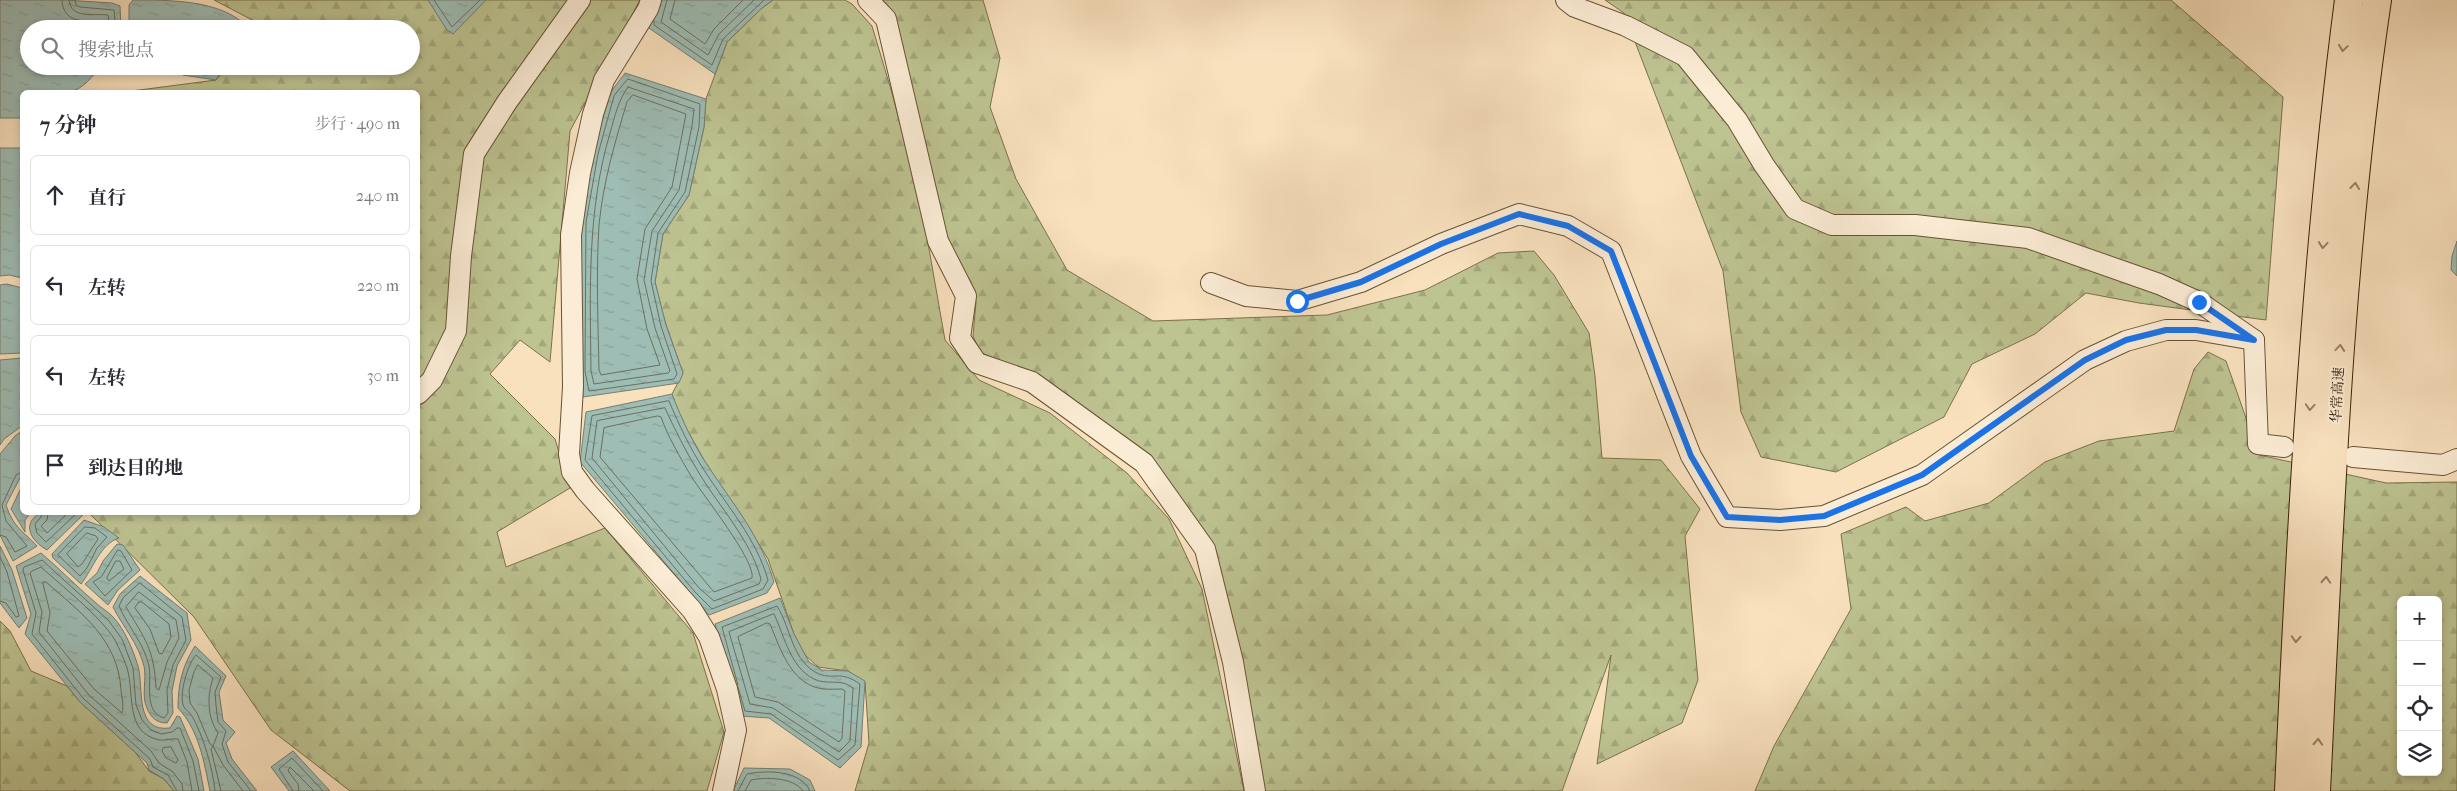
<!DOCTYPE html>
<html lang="zh">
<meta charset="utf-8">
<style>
body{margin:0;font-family:"IM FELL French Canon","Noto Serif SC",serif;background:#f2f2f3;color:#2b2b33}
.controls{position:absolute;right:15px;bottom:15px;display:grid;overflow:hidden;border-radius:8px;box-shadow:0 2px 8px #0003}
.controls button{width:45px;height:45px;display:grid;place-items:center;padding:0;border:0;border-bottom:1px solid #e1e1e2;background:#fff;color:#2b2b33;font:25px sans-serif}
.stop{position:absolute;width:15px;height:15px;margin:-11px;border:4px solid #1a73e8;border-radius:50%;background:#fff}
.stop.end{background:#1a73e8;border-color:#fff;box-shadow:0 1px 5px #0008}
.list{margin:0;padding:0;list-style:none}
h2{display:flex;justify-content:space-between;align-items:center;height:65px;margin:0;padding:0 20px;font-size:21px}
h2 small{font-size:16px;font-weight:400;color:#7c7c81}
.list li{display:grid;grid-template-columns:32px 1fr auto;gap:15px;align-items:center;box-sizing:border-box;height:80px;margin:0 10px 10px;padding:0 10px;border:1px solid #e1e1e2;border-radius:8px}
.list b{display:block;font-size:19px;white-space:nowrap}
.list em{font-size:16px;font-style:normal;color:#7c7c81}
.icon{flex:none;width:28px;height:28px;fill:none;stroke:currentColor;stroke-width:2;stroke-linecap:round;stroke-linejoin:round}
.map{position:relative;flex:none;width:2457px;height:791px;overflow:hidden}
.search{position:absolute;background:#fff;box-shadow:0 2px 8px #0003;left:20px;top:20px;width:400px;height:55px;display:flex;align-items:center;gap:12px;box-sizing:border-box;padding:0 18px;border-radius:28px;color:#7c7c81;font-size:19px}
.panel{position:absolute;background:#fff;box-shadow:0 2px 8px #0003;left:20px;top:90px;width:400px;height:425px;border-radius:8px}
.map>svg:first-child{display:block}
.forest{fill:url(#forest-firs);stroke:#7b724b;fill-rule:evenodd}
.water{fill:url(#water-ripples);stroke:#767f6f}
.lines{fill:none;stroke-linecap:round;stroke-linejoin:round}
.shore{stroke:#6c705d;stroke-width:1}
.minor-casing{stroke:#695233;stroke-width:22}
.highway-casing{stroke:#392205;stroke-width:30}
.minor{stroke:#fbecd5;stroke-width:20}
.highway{stroke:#f9e1be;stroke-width:28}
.oneway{stroke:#998262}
.route{stroke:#1a73e8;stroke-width:6}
.labels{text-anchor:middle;stroke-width:4;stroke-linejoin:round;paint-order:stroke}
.street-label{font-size:14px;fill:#392205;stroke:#fbecd5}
</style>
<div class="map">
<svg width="2457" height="791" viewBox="0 0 2457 791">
<defs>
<pattern id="forest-firs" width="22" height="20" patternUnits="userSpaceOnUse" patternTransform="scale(1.25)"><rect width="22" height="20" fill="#bdc391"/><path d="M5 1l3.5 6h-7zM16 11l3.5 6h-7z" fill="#a3a77c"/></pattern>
<pattern id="water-ripples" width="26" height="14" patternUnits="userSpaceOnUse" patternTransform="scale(1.25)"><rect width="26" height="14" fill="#9ebdb5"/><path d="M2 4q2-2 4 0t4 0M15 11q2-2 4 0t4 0" fill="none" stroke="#89a29a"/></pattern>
</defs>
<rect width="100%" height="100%" fill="#f9e1be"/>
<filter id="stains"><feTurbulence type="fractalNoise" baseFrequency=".004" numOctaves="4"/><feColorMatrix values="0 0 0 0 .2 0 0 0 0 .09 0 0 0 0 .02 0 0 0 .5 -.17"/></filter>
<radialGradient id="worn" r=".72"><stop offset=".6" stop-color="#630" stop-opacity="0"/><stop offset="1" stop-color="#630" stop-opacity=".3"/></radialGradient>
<g class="forest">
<polygon points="214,0 640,0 570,131 550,362 520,340 490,374 555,439 570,488 497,532 506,567 605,528 693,633 724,732 707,791 350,791 271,730 194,617 89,513 418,512 418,92 124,92 216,80 227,66 411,66 411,29 255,29 258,23"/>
<polygon points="773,0 845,0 852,4 872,26 892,93 922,209 945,340 979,380 1050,413 1127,473 1169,519 1202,589 1244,791 855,791 869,743 865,682 848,671 818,667 805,655 794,634 768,559 740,513 708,467 680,417 672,394 683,373 665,322 655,282 663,234 689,195 704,127 706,99 727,42 762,8"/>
<polygon points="881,0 983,0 1000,58 990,107 1016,179 1067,270 1153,321 1327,315 1425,290 1498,253 1534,251 1554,275 1589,333 1595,376 1602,458 1661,460 1700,509 1685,536 1698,680 1682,723 1597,764 1611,655 1562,791 1265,791 1215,551 1148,456 1038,378 980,352 973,336 976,302 948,243 908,79 885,3"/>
<polygon points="1605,0 2171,0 2283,97 2266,320 2139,303 2086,293 2035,334 1972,364 1944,417 1836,472 1761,457 1741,412 1723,271 1624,13"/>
<path d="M2208 352 2226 361 2259 455 2386 483 2457 482V791H1755L1774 746 1851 609 1841 534 1906 507 1925 521 1989 503 2045 462 2099 441 2174 431 2194 369ZM2401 600H2438V772H2401Z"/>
<polygon points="0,621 10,631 31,671 67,686 80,702 135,752 149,771 164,779 174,791 0,791"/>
</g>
<g class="water">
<path d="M0 0H65L112 3 120 6 121 29H29V66H100C76 102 62 92 22 92V118H0Z"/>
<path d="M133 0C169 0 217 0 243 23L242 29H129V5Z"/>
<polygon points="428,0 486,0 453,34 447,30"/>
<polygon points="657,0 773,0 762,8 727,42 715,74 646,26"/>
<polygon points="153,66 225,66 216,80 183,75"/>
<polygon points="625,73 706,99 704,127 689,195 663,234 655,282 666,325 683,373 679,383 583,397 580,371 581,222 593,153 610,93"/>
<polygon points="0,148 22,148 22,278 9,275 0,276"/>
<polygon points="2457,241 2457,276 2451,270 2452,256"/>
<polygon points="7,284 22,288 22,353 0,354 0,285"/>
<polygon points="22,358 22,426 4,439 0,445 0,360"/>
<path d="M672 394C682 420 694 446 710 469 734 505 762 539 774 582L767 593 709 615 580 462 586 412Z"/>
<path d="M22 431V474L6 505C14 528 22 530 37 546L13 561 0 535V454L15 436Z"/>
<polygon points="22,486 22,512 30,513 25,520 25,532 11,509"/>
<path d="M40 513V512L85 513 47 550C31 541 21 524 40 513Z"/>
<path d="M84 520 104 527 119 538C100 544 93 569 81 584L53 558 52 554Z"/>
<polygon points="117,544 123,545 140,570 118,590 108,605 85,584 97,573 103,561"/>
<polygon points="0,546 12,570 27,618 19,628 0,603"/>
<path d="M41 553C60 569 77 587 96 603 101 608 109 612 114 618 125 630 133 650 138 666 144 687 134 733 170 728L177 716 180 717 198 759 204 791H174L164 779 149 770 147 763 80 702 25 634 31 614 16 566Z"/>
<path d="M140 576 187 613 191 640 177 666 172 691 173 713 167 723C157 723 151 718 147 708 141 696 147 679 144 666 138 643 123 627 113 607L120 594Z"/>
<polygon points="780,598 794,634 809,662 822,670 848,671 865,681 861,747 840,768 769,718 741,716 715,624"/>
<path d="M195 646 226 676 219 692 223 720 235 732 226 743 232 759 257 791H210C204 762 199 730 178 708 178 685 182 666 195 646Z"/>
<polygon points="293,751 330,791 289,791 271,767"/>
<polygon points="744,768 790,769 810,780 815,791 733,791"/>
</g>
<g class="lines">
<g class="shore">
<path d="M62 0C63 23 83 21 100 22L102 29"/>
<path d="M69 0C71 20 94 13 108 15L110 29"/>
<polyline points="75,0 76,5 80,7 114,10 116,29"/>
<polyline points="434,0 452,27 480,0"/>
<polyline points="667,0 661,22 708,55 719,34 754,0"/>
<polyline points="675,0 670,19 705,44 714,29 743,0"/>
<polyline points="654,21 654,25 712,65 723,39 764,0"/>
<polyline points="171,66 213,74 219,66"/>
<polygon points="628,79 700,104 699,127 685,192 658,233 651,281 661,326 677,374 674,379 589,391 585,371 586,222 598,154 614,96"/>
<path d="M628 87 694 109 692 126 679 190 652 231 644 280 655 328 670 371 668 373 594 384 591 371C590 290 587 211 610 133 615 116 618 101 628 87Z"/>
<path d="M633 95 686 114 672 187 645 229 637 279 647 329 660 365 601 375 599 370C598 322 596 273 599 225 603 183 615 142 627 102Z"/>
<path d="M669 401C679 425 690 448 704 470 727 506 756 538 768 580L763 589 712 609 695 592 585 460 592 416Z"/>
<path d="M665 408C675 430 686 452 699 473 720 508 750 539 761 579L759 584 714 601 699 588 592 458 597 421Z"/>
<path d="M658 416 661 417C668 437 680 457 691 476 702 494 756 561 752 578L714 592 600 457 604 428Z"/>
<polyline points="42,512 41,517 35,524 37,533 46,542 78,512"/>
<polyline points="48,512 47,520 41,526 47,533 69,512"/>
<polygon points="85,527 95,528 107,537 97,548 87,568 80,576 58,555"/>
<polygon points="87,533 96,536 98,539 82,564 78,567 67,554"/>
<polyline points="0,535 6,537 15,552 27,546 6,521 2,505 16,475 22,472"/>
<polygon points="118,550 121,551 132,570 105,596 93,582 101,577"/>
<polyline points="0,557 7,572 19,616 16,617 6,603 0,601"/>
<polygon points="116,561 120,561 124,569 109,581 107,578"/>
<path d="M43 582H46C81 613 118 639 121 690 122 697 124 707 122 713L94 689 47 631 50 613Z"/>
<path d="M140 583 182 617 186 640 173 665 167 690 168 713 164 718C143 712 152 682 149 666 144 643 128 627 119 606L123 598Z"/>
<path d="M139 592 176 620 179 638 167 662 159 690 156 688C154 649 145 639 126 607Z"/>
<polygon points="139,602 142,602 169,624 171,637 162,654 159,653 150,629 135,608"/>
<path d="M774 614C785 637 791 672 819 681 832 684 842 679 853 688L850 741 839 752 773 708 750 704 729 632Z"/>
<path d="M767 623 770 624C780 648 790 681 818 688 826 690 834 689 842 689L845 691 842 738 839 742 778 702 755 697 738 637Z"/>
<path d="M198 665 213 678C207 697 207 716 218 733L213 746 210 744 197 713 190 703 189 690 194 672Z"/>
<path d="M738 685 722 627 777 606C791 628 792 662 819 674 835 680 840 670 860 684L855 745 838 760 771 714 745 711 738 687"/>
<polygon points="171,747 178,760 176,763 166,758 162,751 163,748"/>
<polyline points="177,791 168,775 153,767 150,759 83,698 32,634 36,613 23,570 24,567 42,560 109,621 122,639 133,668 136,705 142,720 151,730 161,734 172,732 177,728 180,728 193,761 199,791"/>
<path d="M183 791 182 784 173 772 159 763 151 751 88 694 39 632 42 612 30 573 32 571 41 567C63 587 100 616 115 640 119 648 124 659 127 668 135 694 124 732 159 740 165 741 172 738 178 739L187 762 192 791"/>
<path d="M215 791C213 769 203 735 192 716 190 713 186 710 184 707 178 696 188 663 196 655L221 677 215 692 216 705 218 722 226 731 222 744 228 762 251 791"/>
<polyline points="221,791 211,749 213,746 223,765 243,791"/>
<polyline points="293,791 279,769 292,758 323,791"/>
<polyline points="299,791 298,784 288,771 290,767 314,791"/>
<path d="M738 791 747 774C767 770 801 770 810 791"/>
<path d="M745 791 751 780C765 777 794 777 803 791"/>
</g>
<g class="minor-casing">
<g id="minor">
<polyline points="651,0 648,9 604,80 593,114 580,173 571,235 573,387 569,454 572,472 585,490 692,610 709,637 727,689 736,730 723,791"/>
<polyline points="868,0 886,19 938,241 966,296 960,338 977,363 1032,382 1144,463 1205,549 1233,662 1255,791"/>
<polyline points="1566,0 1575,7 1626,26 1685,56 1737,120 1764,165 1795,209 1832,225 1915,225 2028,238 2159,284 2199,302 2254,340 2258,444 2284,447"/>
<polyline points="1211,283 1246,296 1297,301 1361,282 1441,244 1519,214 1568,226 1611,251 1691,456 1727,517 1780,520 1824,516 1922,475 2085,360 2126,341 2166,330 2196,330 2254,340"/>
<polyline points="418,394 432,380 456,331 461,256 474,154 507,102 580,0"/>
<polyline points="2353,457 2443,465 2457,459"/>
</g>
</g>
<g class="highway-casing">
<g id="highway">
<path d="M2289 791C2301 527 2315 262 2349 0"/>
<path d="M2316 791C2329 527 2338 261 2377 0"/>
</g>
</g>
<use href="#minor" class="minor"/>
<use href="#highway" class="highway"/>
</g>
<defs><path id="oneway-chevron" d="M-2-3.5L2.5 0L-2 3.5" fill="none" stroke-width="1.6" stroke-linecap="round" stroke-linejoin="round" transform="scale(1.25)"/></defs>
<g class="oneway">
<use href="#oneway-chevron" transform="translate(2343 48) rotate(98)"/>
<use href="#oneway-chevron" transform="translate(2355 186) rotate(-84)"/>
<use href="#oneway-chevron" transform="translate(2323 245) rotate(95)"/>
<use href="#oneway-chevron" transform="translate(2340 348) rotate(-85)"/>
<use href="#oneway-chevron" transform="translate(2310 407) rotate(94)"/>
<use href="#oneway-chevron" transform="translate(2326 580) rotate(-87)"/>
<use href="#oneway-chevron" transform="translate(2296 639) rotate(93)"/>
<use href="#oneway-chevron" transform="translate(2318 742) rotate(-87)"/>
</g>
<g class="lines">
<polyline class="route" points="1297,301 1361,282 1441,244 1519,214 1568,226 1611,251 1691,456 1727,517 1780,520 1824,516 1922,475 2085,360 2126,340 2166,330 2196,330 2254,340 2199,302"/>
</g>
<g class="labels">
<g class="street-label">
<text transform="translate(2337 395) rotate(-87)" y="5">华常高速</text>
</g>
</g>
<rect width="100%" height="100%" filter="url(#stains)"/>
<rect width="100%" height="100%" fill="url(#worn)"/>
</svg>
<div class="controls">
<button>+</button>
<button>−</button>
<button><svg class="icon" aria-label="locate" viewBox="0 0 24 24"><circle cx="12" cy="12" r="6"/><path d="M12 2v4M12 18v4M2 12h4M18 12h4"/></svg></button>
<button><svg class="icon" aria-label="layers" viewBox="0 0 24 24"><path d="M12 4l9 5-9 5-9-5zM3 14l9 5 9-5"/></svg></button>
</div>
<div class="stop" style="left:1297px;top:301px"></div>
<div class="stop end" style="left:2199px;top:302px"></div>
<div class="search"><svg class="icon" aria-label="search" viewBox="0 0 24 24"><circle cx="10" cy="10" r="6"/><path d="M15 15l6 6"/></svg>搜索地点</div>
<section class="panel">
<h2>7 分钟<small>步行 · 490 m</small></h2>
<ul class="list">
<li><svg class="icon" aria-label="ahead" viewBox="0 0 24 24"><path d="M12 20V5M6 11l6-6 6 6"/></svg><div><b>直行</b></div><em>240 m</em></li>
<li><svg class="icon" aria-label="left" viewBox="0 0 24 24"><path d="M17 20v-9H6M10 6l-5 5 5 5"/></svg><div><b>左转</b></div><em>220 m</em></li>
<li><svg class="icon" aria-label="left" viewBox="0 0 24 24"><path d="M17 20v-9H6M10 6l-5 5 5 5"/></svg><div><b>左转</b></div><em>30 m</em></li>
<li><svg class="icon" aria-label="arrive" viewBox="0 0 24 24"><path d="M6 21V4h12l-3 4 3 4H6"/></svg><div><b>到达目的地</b></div></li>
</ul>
</section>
</div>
